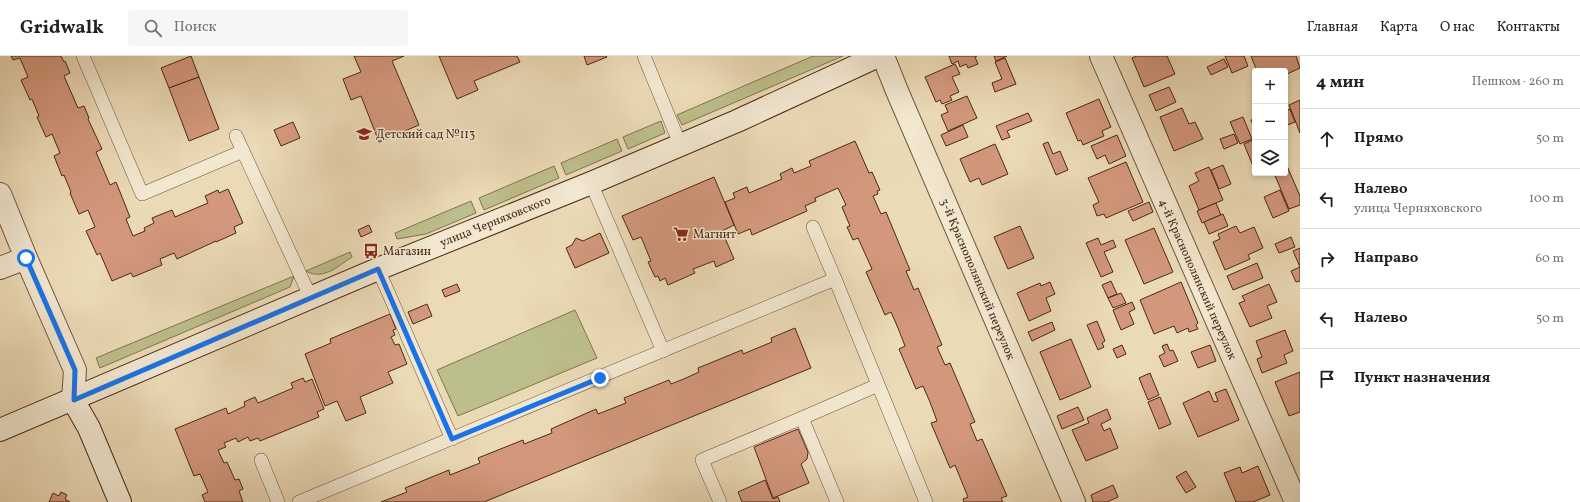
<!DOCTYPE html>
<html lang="ru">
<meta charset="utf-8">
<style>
body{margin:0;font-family:Vollkorn,serif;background:#f6f6f6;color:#202124}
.controls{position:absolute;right:12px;top:12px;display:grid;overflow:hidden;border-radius:4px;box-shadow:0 2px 6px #0003}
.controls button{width:36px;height:36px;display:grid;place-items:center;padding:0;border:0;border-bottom:1px solid #e0e0e0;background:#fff;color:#202124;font:20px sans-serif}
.stop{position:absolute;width:12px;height:12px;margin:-9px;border:3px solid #1a73e8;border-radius:50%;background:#fff}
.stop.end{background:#1a73e8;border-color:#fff;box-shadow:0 1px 4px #0008}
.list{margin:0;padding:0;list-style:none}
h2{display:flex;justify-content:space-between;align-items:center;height:52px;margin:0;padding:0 16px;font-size:17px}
h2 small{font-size:13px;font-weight:400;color:#757577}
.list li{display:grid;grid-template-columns:26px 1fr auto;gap:12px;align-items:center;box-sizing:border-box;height:60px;padding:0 16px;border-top:1px solid #e0e0e0}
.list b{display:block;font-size:15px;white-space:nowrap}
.list p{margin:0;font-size:13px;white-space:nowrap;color:#757577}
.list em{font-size:13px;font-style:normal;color:#757577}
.icon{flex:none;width:22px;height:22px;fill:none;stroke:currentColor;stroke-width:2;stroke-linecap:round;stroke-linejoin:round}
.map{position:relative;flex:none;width:1300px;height:446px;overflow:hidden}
header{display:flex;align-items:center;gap:24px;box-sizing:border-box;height:56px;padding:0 20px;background:#fff;border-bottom:1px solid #e0e0e0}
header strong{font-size:19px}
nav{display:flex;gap:22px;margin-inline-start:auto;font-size:14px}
.search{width:280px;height:36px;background:#f6f6f6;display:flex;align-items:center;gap:10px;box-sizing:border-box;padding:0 14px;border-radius:4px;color:#757577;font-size:15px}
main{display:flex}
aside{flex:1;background:#fff}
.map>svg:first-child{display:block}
.green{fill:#bcbe8b;stroke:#837450}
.building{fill:#d3987c;stroke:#4a2915}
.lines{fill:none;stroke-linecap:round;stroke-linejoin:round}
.lane-casing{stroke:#72553d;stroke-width:14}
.street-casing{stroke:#72553d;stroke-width:24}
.secondary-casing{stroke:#4a2915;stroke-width:24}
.lane{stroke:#f2e7d0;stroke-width:13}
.street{stroke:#f2e7d0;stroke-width:22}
.secondary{stroke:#f2e7d0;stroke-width:22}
.route{stroke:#1a73e8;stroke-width:5}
.labels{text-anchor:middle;stroke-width:3;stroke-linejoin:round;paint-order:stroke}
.poi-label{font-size:12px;fill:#4a2915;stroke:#f2e7d0;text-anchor:start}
.street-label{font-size:12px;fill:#4a2915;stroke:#f2e7d0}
</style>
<header>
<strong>Gridwalk</strong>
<div class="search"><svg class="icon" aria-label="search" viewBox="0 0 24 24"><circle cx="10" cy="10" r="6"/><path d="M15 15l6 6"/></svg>Поиск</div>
<nav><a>Главная</a><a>Карта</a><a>О нас</a><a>Контакты</a></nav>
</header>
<main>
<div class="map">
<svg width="1300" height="446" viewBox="0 0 1300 446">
<rect width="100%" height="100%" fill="#ebdab6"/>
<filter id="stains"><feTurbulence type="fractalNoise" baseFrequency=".005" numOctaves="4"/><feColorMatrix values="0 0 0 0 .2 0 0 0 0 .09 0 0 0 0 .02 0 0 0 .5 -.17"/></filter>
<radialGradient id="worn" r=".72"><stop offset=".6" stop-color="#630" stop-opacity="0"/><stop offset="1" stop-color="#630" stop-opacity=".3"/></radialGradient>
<g class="green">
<polygon points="813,0 843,0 682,69 677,59"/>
<polygon points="661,65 665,77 628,93 623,81"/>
<polygon points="617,83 622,95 566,119 561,107"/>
<polygon points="554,110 559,122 484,154 479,142"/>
<polygon points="471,145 476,157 426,178 397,183 395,177"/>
<path d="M350 196 352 201C338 210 323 225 306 215Z"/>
<polygon points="294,220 290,231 100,312 96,302"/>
<polygon points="575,254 597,302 458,360 437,314"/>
</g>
<g class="building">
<polygon points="11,0 61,0 64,6 65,5 70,17 64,20 78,52 84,50 89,62 88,63 102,93 96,96 110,129 116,126 130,161 126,163 133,180 145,175 144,172 154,167 152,162 172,154 175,161 208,147 205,140 218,134 219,137 228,133 243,167 234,171 236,177 216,186 216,185 177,203 174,197 160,203 162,209 133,221 131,217 112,225 100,197 97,199 86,175 95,171 88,154 79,158 70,137 71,136 64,119 62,120 54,100 60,97 52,78 46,81 37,61 39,60 32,43 30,44 21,24 28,21 20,2 13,4"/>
<polygon points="191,0 199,21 169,32 161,12"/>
<polygon points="354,0 404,0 392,5 419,69 379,86 361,40 351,44 343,23 361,16"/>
<polygon points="439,0 517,0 520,6 474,25 478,34 457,43"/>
<polygon points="584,0 606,0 607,1 587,9"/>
<polygon points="949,0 977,0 975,1 978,8 968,12 966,8 960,11 958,5 952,8"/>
<polygon points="994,0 1007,0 996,5"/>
<polygon points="1137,0 1167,0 1175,18 1144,31 1132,2"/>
<polygon points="1225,0 1244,0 1248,10 1232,17"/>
<polygon points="1251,0 1296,0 1300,12 1285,19 1285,15 1257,15"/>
<polygon points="1005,2 1016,28 995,36 992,27 1002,23 995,6"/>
<polygon points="1224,3 1228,11 1211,19 1207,11"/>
<polygon points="955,8 960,18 952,21 959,36 950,40 952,44 942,48 940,44 936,46 925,21"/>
<polygon points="199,21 219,73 189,85 169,32"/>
<polygon points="1169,31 1176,46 1156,55 1149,39"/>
<polygon points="967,40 977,62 948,75 941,59 948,56 945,49"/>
<polygon points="1099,43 1111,71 1102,75 1104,80 1083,89 1081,84 1078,85 1066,57"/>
<polygon points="1300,44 1300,77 1289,49"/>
<polygon points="1182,52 1189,68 1195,66 1203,83 1174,95 1160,61"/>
<polygon points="1290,53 1295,66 1285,70 1285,55"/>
<polygon points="1028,57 1032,65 1007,75 1010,81 1002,84 996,70"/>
<polygon points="1243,61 1252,83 1240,88 1230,66"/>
<polygon points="1255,62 1255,73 1251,64"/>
<polygon points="293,66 300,82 281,90 274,74"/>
<polygon points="963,69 968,81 946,90 941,79"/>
<polygon points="1234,78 1238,87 1224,93 1220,83"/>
<polygon points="1117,79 1126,100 1109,108 1105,99 1097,103 1091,90"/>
<polygon points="1255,83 1255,110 1253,110 1244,88"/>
<polygon points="855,85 869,117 872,116 880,134 877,135 878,138 873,140 881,158 886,156 910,214 906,215 914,234 918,232 942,289 937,291 945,309 950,307 975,366 970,368 977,385 982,383 1007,440 1001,442 1003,446 964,446 963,443 968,441 955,409 950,412 931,367 937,365 930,346 923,330 916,333 899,293 905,290 898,272 891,256 885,259 866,216 872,213 858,182 853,184 847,171 850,170 842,151 846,149 838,132 815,142 816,145 805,150 807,155 752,179 750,173 738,178 725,146 735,142 733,137 747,131 749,137 782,123 780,118 792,112 794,117 811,110 809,105"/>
<polygon points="1048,86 1053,98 1060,95 1068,114 1056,119 1043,88"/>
<polygon points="995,88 1008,118 982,129 979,122 970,126 960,103"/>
<polygon points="1126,106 1143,146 1106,162 1104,158 1097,160 1093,149 1099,146 1088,122"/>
<polygon points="1223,109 1231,128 1219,133 1211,114"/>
<polygon points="1287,110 1300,140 1300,149 1289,153 1274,117 1285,117 1285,111"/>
<polygon points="1209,111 1223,144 1199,154 1189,130 1199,125 1195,117"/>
<polygon points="714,121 734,169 722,175 734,203 716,211 714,205 693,213 695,217 668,229 665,222 660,225 658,220 655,221 648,206 651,205 641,181 633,184 622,160"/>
<polygon points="1280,134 1289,155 1273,162 1264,141"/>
<polygon points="1149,146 1153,156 1133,165 1128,155"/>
<polygon points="1216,147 1221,159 1202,167 1197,155"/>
<polygon points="1223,158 1228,170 1209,178 1204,166"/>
<polygon points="369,169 372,176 361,181 358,174"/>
<polygon points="1020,170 1034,202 1008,213 994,181"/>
<polygon points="1236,170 1240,177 1254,171 1263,192 1248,199 1250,203 1225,214 1213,186 1220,183 1218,178"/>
<polygon points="1154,172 1173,216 1144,228 1125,184"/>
<polygon points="600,177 609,197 575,212 566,192 572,189 576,182 583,185"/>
<polygon points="1291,181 1295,191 1279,197 1275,188"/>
<polygon points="1098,182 1101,189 1113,184 1116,191 1104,196 1113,216 1101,221 1086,187"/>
<polygon points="1300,192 1300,225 1296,226 1291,215 1300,211 1293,195"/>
<polygon points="1257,207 1263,222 1233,234 1227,220"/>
<polygon points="1111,225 1117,238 1108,242 1102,229"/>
<polygon points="1050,226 1055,238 1046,242 1051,255 1029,265 1017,237 1040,227 1041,230"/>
<polygon points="1181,226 1198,267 1196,269 1198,273 1189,276 1188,272 1177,277 1174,270 1154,278 1140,244"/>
<polygon points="457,228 460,235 445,241 442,234"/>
<polygon points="1269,228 1277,246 1267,250 1272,262 1250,271 1239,247 1245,245 1242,240"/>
<polygon points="1121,237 1126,247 1113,252 1108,242"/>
<polygon points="1132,246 1135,253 1129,256 1134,268 1121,274 1113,254"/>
<polygon points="427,248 432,260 413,268 408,256"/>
<polygon points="390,258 396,273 393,274 395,279 391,281 395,289 399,288 407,308 388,316 393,327 360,341 366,357 346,365 337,345 325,350 305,298 331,287 330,283"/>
<polygon points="1097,265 1105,285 1102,287 1104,291 1098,294 1087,269"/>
<polygon points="1052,266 1055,274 1032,285 1028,276"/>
<polygon points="795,272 811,312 484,446 381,446 407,436 405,432 449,414 450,419 480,407 478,402 523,384 524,388 552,377 551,373 596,353 598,358 626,347 624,342 669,324 671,328 686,322 699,316 698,312 742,294 743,298 772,286 771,282"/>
<polygon points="1285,274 1293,295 1284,299 1287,307 1262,317 1257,303 1262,301 1256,285"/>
<polygon points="1071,283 1091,331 1060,344 1040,296"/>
<polygon points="1167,288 1170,295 1173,294 1178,305 1164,311 1159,300 1165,297 1162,290"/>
<polygon points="1122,289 1126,298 1117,302 1113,293"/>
<polygon points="1210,289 1216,305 1198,312 1191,296"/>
<polygon points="1300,316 1300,356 1289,360 1275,326"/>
<polygon points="1150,317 1159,339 1148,344 1139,322"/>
<polygon points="303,322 305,326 312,323 324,353 317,356 319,361 260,385 258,382 250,385 248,381 238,386 236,382 224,387 226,391 218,394 224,407 227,406 235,424 239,423 243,433 239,435 243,446 205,446 202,439 208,436 200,418 194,420 175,373 226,352 228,358 245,350 244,346 255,341 258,347 293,332 291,327"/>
<polygon points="1226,333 1239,364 1198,381 1183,347 1209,335 1214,346 1218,345 1215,337"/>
<polygon points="1160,341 1171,368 1159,373 1148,346"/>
<polygon points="1078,351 1084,364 1062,373 1057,360"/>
<polygon points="1107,353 1111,363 1101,368 1104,375 1110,372 1118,392 1086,405 1072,374 1089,367 1087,362"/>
<polygon points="798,373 808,396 807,403 801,408 809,427 773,442 754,391"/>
<polygon points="1258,410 1270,439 1253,446 1236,446 1224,417 1240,411 1242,417"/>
<polygon points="1186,415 1196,431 1186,437 1176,421"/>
<polygon points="765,424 773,443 778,441 780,446 742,446 738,436"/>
<polygon points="1113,429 1118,441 1107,446 1093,446 1091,439"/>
<polygon points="61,436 67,439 65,443 70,446 49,446 53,437 59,440"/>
</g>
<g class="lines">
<g class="lane-casing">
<g id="lane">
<polyline points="83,0 142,138 243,95"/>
<polyline points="644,0 680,88"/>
<polyline points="236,80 311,242"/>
<polyline points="591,127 663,295"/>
<polyline points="813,171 835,223"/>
<polyline points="378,213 452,383"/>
<polyline points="261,404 278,446"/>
<polyline points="299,446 835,223 926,446"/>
<polyline points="720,446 702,404 802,362"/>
<polyline points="837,446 802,362 878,329"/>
</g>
</g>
<g class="street-casing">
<g id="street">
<polyline points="883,0 897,35 1074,446"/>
<polyline points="1101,0 1296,446"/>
<polyline points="0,138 26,202 75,314 73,344"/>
<polyline points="0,212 26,202"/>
</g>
</g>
<g class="secondary-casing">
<g id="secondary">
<polyline points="73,344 89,372 120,446"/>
<polyline points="0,374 378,213 591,127 737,65 878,0"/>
</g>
</g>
<use href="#lane" class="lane"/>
<use href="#street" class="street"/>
<use href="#secondary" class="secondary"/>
</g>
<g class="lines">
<polyline class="route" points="26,202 75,314 74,344 378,213 452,383 600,322"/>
</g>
<defs>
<g id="school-bare" transform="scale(1.2)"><path d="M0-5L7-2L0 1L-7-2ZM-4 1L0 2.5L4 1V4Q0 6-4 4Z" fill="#8f2418" stroke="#f2e7d0" stroke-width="2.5" paint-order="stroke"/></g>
<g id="supermarket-bare" transform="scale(1.2)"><path d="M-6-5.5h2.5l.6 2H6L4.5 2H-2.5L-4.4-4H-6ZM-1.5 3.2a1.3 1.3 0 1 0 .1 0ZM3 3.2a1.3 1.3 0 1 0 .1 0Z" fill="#8f2418" stroke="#f2e7d0" stroke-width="2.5" paint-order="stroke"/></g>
<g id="bus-bare" transform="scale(1.2)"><path d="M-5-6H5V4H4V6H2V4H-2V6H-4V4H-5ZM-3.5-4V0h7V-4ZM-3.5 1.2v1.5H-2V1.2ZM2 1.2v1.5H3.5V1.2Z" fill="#8f2418" stroke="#f2e7d0" stroke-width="2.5" paint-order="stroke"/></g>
</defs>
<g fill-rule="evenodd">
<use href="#school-bare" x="364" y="78"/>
<use href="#supermarket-bare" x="681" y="178"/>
<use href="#bus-bare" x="371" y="195"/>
</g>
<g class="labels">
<g class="poi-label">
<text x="376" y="82">Детский сад №113</text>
<text x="693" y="182">Магнит</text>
<text x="383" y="199">Магазин</text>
</g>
<g class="street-label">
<text transform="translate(495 165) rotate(-22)" y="4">улица Черняховского</text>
<text transform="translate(978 223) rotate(67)" y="4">3-й Краснополянский переулок</text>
<text transform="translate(1198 223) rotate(66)" y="4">4-й Краснополянский переулок</text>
</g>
</g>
<rect width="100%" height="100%" filter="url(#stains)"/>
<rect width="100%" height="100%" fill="url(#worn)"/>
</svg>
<div class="controls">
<button>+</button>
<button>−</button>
<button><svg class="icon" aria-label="layers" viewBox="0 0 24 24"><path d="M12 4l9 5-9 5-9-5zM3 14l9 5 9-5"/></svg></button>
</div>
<div class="stop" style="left:26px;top:202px"></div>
<div class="stop end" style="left:600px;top:322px"></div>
</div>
<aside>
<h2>4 мин<small>Пешком · 260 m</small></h2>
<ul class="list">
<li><svg class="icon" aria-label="ahead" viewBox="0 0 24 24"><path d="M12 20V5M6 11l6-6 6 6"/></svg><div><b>Прямо</b></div><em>50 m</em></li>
<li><svg class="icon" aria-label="left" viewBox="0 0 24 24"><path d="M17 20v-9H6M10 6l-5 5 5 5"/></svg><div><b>Налево</b><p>улица Черняховского</p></div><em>100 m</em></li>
<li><svg class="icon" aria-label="right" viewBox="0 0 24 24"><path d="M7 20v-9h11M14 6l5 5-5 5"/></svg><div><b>Направо</b></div><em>60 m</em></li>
<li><svg class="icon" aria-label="left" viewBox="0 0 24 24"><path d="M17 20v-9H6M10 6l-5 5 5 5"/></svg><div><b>Налево</b></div><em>50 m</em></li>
<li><svg class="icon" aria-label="arrive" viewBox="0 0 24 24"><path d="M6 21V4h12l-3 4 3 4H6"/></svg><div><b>Пункт назначения</b></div></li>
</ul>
</aside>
</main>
